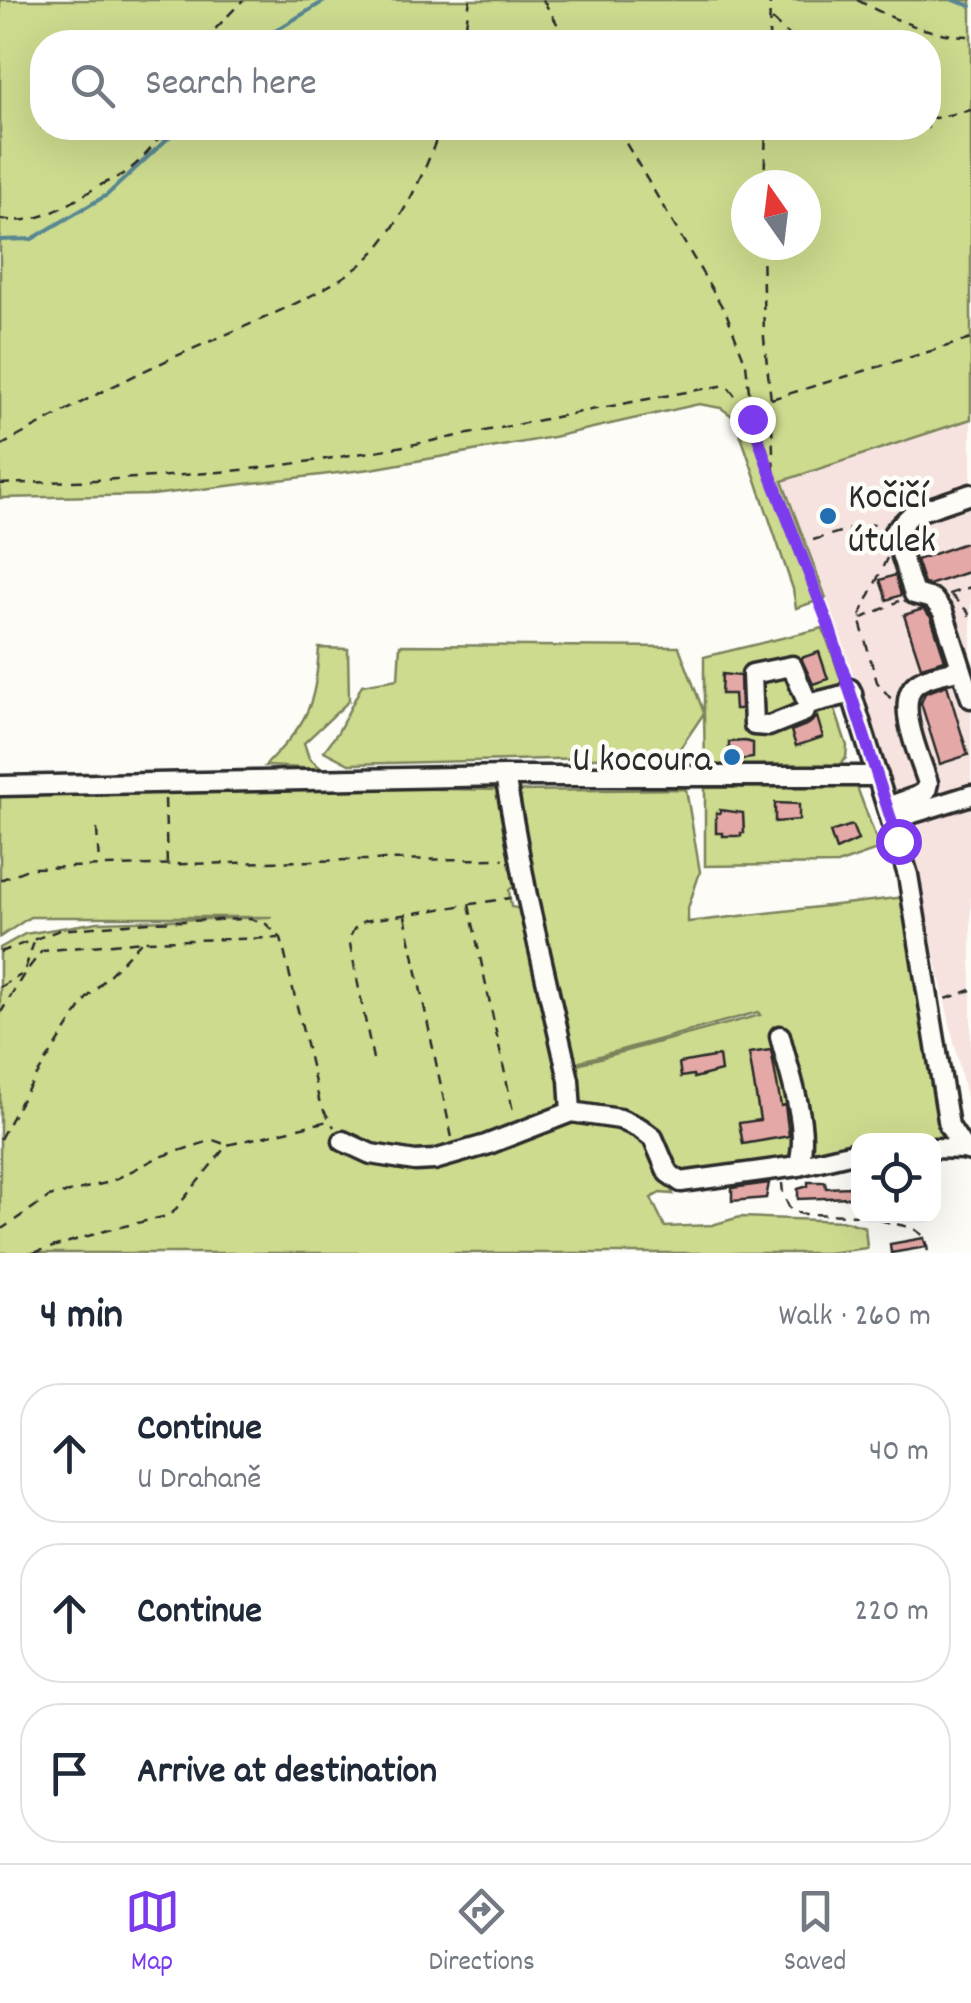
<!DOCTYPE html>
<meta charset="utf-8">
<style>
body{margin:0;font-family:Dekko,sans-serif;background:#f6f6f7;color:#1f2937}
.controls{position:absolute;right:30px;bottom:30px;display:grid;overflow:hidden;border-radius:20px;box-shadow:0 10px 40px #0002}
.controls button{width:90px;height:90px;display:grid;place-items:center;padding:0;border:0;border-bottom:2px solid #e0e1e3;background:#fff;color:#1f2937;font:50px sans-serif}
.compass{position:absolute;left:731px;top:170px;width:90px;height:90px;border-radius:50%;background:#fff;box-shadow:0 10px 40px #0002;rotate:346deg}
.stop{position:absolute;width:30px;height:30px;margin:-22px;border:8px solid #7c3aed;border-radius:50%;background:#fff}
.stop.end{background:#7c3aed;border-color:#fff;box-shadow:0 2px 10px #0008}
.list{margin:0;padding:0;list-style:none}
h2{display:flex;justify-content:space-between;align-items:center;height:130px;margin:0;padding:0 40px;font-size:42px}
h2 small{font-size:32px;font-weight:400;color:#747a83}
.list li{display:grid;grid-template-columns:65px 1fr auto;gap:30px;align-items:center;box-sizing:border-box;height:140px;margin:0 20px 20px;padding:0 20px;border:2px solid #e0e1e3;border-radius:40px}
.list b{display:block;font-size:38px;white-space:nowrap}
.list p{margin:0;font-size:32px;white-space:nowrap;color:#747a83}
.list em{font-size:32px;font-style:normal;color:#747a83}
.icon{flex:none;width:55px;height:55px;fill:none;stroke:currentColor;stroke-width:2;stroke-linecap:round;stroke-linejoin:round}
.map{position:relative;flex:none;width:971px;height:1253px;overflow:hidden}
.search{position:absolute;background:#fff;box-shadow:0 10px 40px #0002;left:30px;right:30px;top:30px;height:110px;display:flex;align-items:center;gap:25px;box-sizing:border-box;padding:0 35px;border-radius:40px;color:#747a83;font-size:38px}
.sheet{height:610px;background:#fff}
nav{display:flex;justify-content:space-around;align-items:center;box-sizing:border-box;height:140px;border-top:2px solid #e0e1e3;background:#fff;font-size:28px;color:#747a83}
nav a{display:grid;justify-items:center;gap:5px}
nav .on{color:#7c3aed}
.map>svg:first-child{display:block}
.built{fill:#f6e3df}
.green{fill:#ccdb8e;stroke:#7c835c;stroke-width:2.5;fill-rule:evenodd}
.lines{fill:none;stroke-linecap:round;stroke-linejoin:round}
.stream{stroke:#598792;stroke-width:4}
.building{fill:#e4a9a6;stroke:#2b2b2b;stroke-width:2.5}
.minor-casing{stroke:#2b2b2b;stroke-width:25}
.path{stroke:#2b2b2b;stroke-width:2.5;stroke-dasharray:10 8;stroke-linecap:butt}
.minor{stroke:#fdfcf7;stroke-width:18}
.route{stroke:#7c3aed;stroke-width:12}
.poi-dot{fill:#1f6fb2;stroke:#fdfcf7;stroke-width:4}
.labels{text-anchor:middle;stroke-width:9;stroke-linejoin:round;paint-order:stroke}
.poi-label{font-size:38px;fill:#2b2b2b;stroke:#fdfcf7;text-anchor:start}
</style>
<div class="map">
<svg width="971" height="1253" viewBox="0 0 971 1253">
<rect width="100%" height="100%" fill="#fdfcf7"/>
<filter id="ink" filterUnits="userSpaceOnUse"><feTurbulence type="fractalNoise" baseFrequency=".01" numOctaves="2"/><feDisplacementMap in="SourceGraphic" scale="20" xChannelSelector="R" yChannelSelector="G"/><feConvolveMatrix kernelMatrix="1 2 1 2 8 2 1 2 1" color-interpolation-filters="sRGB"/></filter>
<g filter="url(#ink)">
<polygon class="built" points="971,419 971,1119 916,870 907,838 910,826 903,805 894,799 837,624 781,481"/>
<g class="green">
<path d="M0 0H971V419L782 481 826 598 796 608 793 589 735 418 721 408 699 404 553 437 371 469 152 495 0 498ZM928 42V128H42V42ZM746 185H806V245H746Z"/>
<polygon points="823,628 844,687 830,695 847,746 846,758 838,766 705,768 704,713 675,756 349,764 324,751 338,732 362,685 398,679 400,645 679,647 704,713 704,657"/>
<path d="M319 648 348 649 349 701 304 743 309 758 322 769 265 766C307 722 315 709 319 648Z"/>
<polygon points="851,786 857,787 880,849 837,864 705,866 705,788"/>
<polygon points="384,788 501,790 514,850 510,856 511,862 517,866 517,884 509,890 511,907 527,910 575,1116 645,1134 673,1194 660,1193 651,1198 665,1227 712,1225 740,1217 845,1221 865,1227 867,1248 828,1253 0,1253 0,948 25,934 98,922 272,917 30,917 0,937 0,794 32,789"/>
<polygon points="686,789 700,872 688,908 688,922 906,897 944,1126 937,1149 934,1140 858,1140 858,1152 785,1163 784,1158 778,1159 779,1164 676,1174 661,1141 583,1107 580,1103 570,1066 760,1015 758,1012 574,1063 542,929 516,791"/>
</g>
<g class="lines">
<g class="stream">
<polyline points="953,0 971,6"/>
<polyline points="257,42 326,0"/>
<polyline points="0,240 32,239 107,195 179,128"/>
</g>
</g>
<g class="building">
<polygon points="971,541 971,571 929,585 924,584 916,560"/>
<polygon points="895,575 901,595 887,600 880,580"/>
<polygon points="923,609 931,617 945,660 921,667 904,615"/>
<polygon points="819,652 828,679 813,684 801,658"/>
<polygon points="722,674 740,676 741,709 735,709 734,694 721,694"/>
<polygon points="947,685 968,755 940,764 921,703 925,693"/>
<polygon points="817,717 823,737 796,746 791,731 809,724"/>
<polygon points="745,741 753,743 753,758 729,761 729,742"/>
<polygon points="775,803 799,804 799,820 775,822"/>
<polygon points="720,810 743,813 744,833 741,833 741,836 723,836 723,833 716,833 716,813 720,813"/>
<polygon points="852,825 858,840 836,850 830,832"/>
<polygon points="771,1050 781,1106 785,1105 789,1136 743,1144 739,1123 760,1120 749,1053"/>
<polygon points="719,1056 721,1071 694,1078 693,1075 681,1077 679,1063"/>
<polygon points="808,1182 825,1182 826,1188 851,1187 851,1197 798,1199 798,1189 808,1186"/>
<polygon points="769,1183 766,1198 732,1201 732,1188"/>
<polygon points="924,1238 926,1247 891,1253 890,1244"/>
</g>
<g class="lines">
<g class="minor-casing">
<g id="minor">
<polyline points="971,494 912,514 894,532 914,594 933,599 943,612 971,698"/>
<polyline points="850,689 908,875 949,1126 964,1149 971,1151"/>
<polyline points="808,704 804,712 769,726 754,725 752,674 792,666 808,704 852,693"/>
<polyline points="505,776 527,896 569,1080 571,1112"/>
<polyline points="0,786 505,776 878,776"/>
<path d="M887 807 918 796 926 791 928 783C921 760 894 703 916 684 927 675 948 673 961 669"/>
<polyline points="891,820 971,795"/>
<path d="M780 1036C789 1073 811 1130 798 1166"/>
<polyline points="343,1141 371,1154 415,1161 434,1160 486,1145 571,1112 620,1119 640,1128 653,1138 668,1173 681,1182 798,1166 858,1152"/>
<polyline points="934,1148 964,1149"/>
</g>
</g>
<g class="path">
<polyline points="543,0 568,42"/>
<path d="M857 0C893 19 929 36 971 36"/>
<polyline points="772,20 797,42"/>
<polyline points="203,42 243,0"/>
<polyline points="463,42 470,0"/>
<polyline points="769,42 770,0"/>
<polyline points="928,116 935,118 971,110"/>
<polyline points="617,128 727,315 746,364 752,419 771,476 845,673"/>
<polyline points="764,185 766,128"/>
<path d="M0 219C36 226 65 207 95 188 104 183 114 179 123 174 139 164 156 144 165 128"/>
<polyline points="762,245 764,338 771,400 774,478"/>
<polyline points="771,399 971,339"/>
<path d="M0 446C56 416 112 385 170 359 218 337 269 318 316 293 335 282 357 271 372 254 401 224 428 167 440 128"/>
<path d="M0 484C99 480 199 477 298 463 442 443 583 409 727 385L752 419"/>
<polyline points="813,540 850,529 880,523"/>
<polyline points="887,558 859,618 877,682 892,700"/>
<polyline points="949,594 971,587"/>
<polyline points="951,595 968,612 971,622"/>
<polyline points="861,619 899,601"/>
<polyline points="165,799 167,865"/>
<polyline points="97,829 99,865"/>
<polyline points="0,880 30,868 349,860 504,859"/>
<polyline points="469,905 514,1116"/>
<polyline points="405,916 452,1138"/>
<polyline points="0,952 60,930 149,922 250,919 266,924 281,938 320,1104 334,1127"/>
<polyline points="25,969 35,939"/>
<polyline points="0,987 21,975"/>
<polyline points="946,999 971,990"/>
<polyline points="0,1014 24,974 42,951 142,941 279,938"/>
<polyline points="373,1059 349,939 354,929 364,921 510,898"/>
<polyline points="0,1139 23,1097 86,999 141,942"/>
<polyline points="782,1183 783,1194 791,1211 802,1214 858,1215"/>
<polyline points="862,1216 913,1228 926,1238 928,1253"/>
<polyline points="0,1230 49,1197 110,1182 157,1158 213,1140 227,1145"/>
<polyline points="33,1253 108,1230 171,1215 227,1145 328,1121"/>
</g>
<use href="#minor" class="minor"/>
</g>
</g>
<g class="lines" filter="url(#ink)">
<polyline class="route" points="752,419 771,476 829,626 898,841"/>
</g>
<g class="poi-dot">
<circle cx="828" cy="516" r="10"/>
<circle cx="732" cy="757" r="10"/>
</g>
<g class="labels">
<g class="poi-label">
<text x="848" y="507">Kočičí<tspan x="848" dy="44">útulek</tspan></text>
<text x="712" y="770" text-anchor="end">U kocoura</text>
</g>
</g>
</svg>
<div class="controls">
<button><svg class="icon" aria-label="locate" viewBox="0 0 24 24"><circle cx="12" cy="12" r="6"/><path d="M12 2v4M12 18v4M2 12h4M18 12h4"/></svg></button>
</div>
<svg class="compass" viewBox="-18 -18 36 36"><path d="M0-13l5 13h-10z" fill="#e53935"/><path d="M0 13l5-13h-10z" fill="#747a83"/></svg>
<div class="stop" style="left:898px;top:841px"></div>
<div class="stop end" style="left:752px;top:419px"></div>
<div class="search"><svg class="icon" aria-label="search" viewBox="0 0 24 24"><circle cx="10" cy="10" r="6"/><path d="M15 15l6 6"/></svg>Search here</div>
</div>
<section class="sheet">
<h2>4 min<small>Walk · 260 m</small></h2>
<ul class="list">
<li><svg class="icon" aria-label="ahead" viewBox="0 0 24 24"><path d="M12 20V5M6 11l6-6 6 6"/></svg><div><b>Continue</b><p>U Drahaně</p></div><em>40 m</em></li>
<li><svg class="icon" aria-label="ahead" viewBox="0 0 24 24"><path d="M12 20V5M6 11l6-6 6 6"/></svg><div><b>Continue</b></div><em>220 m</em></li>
<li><svg class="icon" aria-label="arrive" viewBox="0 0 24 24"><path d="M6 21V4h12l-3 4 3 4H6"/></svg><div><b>Arrive at destination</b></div></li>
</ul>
</section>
<nav>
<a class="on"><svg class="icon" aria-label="map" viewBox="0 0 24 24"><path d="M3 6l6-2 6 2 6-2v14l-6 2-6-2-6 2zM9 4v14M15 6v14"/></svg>Map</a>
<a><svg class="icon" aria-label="directions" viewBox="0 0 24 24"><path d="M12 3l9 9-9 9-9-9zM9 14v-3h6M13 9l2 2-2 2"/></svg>Directions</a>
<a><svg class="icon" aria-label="saved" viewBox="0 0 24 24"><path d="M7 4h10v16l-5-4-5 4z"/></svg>Saved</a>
</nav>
